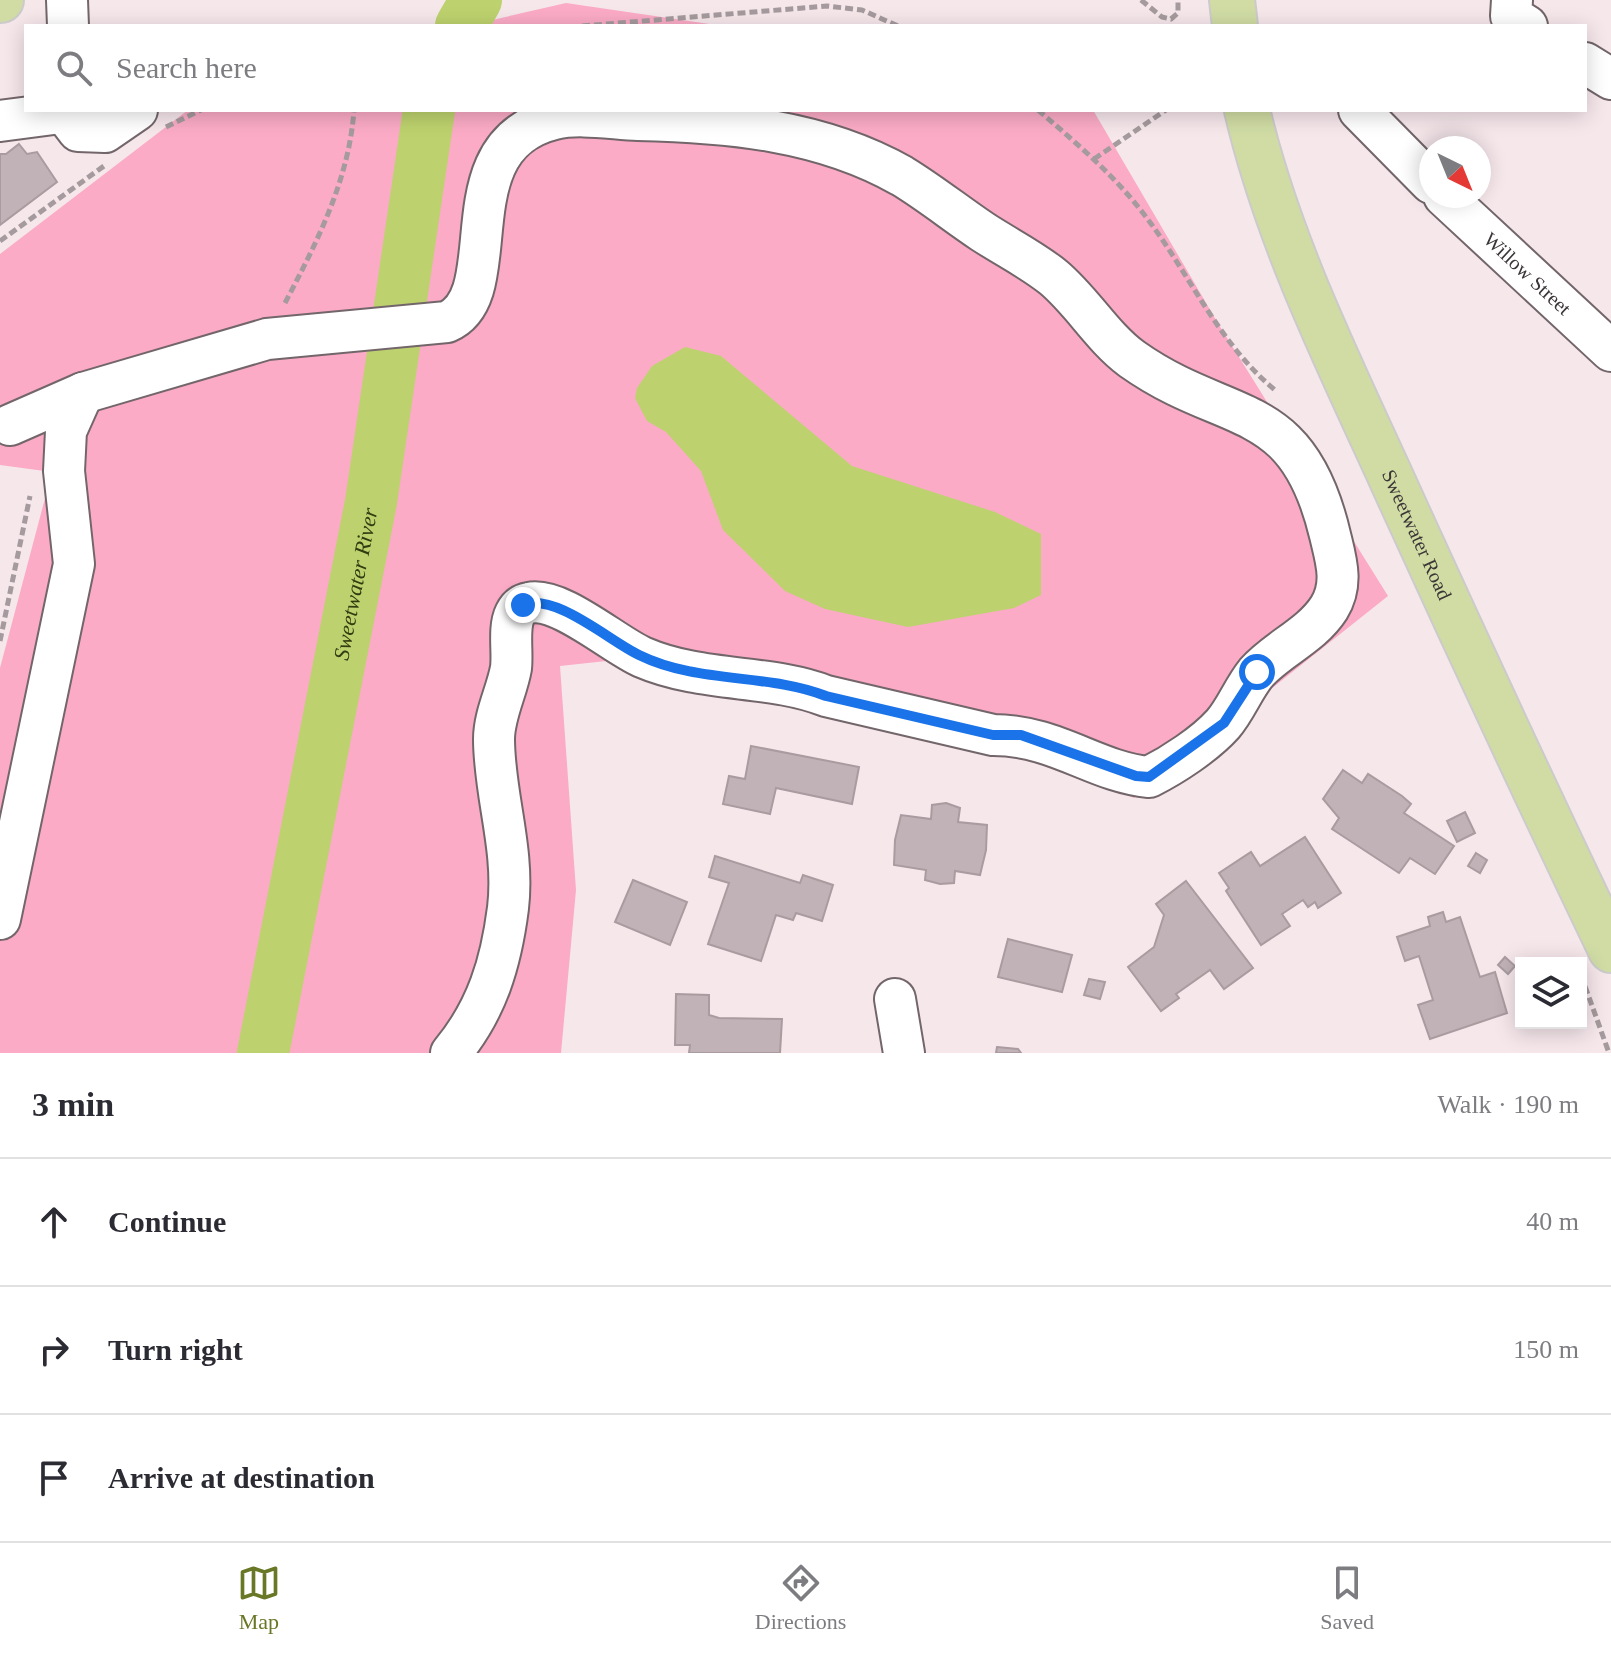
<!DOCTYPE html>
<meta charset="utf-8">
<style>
body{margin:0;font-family:Georgia,serif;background:#f2f2f3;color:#2b2b33}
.controls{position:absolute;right:24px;bottom:24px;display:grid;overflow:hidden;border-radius:0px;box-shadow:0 4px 20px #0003}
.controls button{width:72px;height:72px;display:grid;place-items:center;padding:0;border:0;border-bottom:2px solid #e1e1e2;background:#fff;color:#2b2b33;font:40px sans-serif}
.compass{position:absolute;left:1419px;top:136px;width:72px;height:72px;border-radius:50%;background:#fff;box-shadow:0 4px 20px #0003;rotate:137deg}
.stop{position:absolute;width:24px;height:24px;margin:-18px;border:6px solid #1a73e8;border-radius:50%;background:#fff}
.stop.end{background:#1a73e8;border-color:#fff;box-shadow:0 2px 8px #0008}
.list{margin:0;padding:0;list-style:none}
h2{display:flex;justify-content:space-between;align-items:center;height:104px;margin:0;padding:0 32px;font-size:34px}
h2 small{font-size:26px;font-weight:400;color:#7c7c81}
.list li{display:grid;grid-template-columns:52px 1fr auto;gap:24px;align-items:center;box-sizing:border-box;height:128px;padding:0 32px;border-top:2px solid #e1e1e2}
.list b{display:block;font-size:30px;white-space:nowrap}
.list em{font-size:26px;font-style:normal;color:#7c7c81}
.icon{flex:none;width:44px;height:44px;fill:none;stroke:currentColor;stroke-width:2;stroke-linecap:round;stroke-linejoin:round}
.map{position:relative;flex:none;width:1611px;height:1053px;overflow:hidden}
.search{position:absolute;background:#fff;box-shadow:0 4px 20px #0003;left:24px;right:24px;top:24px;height:88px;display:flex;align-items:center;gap:20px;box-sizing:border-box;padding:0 28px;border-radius:0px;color:#7c7c81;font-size:30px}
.sheet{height:488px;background:#fff}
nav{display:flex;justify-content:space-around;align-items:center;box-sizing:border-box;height:112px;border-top:2px solid #e1e1e2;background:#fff;font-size:22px;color:#7c7c81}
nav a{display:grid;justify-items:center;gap:4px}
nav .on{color:#697826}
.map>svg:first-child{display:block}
.green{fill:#fbabc6}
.water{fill:#bdd26e}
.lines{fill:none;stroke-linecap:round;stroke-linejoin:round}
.river{stroke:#bdd26e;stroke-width:52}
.building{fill:#c0b2b6;stroke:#a99b9f;stroke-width:2}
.minor-casing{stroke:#73666a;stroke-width:44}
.major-casing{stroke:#cccbcb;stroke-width:48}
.path{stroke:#a59a9d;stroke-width:5;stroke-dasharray:8 4;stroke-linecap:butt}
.minor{stroke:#fff;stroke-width:40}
.major{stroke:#d0dca4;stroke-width:44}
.route{stroke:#1a73e8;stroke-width:10}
.labels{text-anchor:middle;stroke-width:8;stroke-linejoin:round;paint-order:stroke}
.street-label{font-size:20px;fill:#3c3637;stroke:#fff}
.water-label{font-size:22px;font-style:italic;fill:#333b11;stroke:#fff}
</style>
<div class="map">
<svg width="1611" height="1053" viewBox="0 0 1611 1053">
<rect width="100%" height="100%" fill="#f6e7eb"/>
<g class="green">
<polygon points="566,3 723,26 466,26"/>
<polygon points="188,110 1093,110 1219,325 1388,596 1134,798 999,742 634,658 560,666 576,890 561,1053 0,1053 0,668 52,472 0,465 0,254"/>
</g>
<g class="water">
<polygon points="411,110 418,110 366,481 358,476"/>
<polygon points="685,347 721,356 852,466 995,512 1041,534 1041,595 1014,608 908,627 825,609 785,591 723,530 701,471 666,432 647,421 635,398 637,388 652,366"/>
</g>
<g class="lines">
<g class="river">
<polyline points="461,26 476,0"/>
<path id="s1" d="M263 1053 371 502 429 110"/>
</g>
</g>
<g class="building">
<polygon points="19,144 27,154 37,152 57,182 0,225 0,154 6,154"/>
<polygon points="751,746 859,767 852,804 776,788 770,814 723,804 729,776 745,779"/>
<polygon points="1343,770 1362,783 1368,774 1402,796 1411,804 1404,813 1454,846 1435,874 1410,858 1399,873 1332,829 1339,818 1323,799"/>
<polygon points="946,803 960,808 958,822 987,825 986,850 980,875 955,871 954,883 940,884 925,880 926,870 894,865 895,840 901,815 931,819 932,805"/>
<polygon points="1465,812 1475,833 1457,842 1447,821"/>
<polygon points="1305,837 1341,893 1318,908 1315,902 1308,907 1303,900 1282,914 1290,926 1261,945 1226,891 1229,888 1219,873 1251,852 1260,866"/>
<polygon points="1476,853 1487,860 1480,873 1468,866"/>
<polygon points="715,856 800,883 803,875 833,885 822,921 796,913 793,920 776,915 761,961 708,944 729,883 709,877"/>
<polygon points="633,880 687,902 670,945 615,922"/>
<polygon points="1186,881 1253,968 1224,989 1210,970 1176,994 1179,998 1161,1011 1128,967 1154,947 1164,915 1156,904"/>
<polygon points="1443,912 1446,922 1460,917 1480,977 1495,972 1507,1013 1430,1039 1418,1005 1433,1000 1419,956 1405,961 1397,937 1430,926 1428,917"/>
<polygon points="1008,939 1072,955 1062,992 998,977"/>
<polygon points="1505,957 1515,966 1508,974 1498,965"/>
<polygon points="1089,979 1105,982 1100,999 1084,995"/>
<polygon points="676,994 709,995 709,1015 719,1018 782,1019 780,1053 689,1053 690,1045 675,1045"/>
<polygon points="997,1047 1018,1049 1021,1053 996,1053"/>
</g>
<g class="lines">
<g class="minor-casing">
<g id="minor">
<polyline points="67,0 68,26"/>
<polyline points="1512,0 1511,16 1527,26"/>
<polyline points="1585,63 1611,79"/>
<polyline points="62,110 78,131 105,132 137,110"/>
<polyline points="1359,110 1431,183"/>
<polyline points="0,121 61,113"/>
<path id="s2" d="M1444 196 1611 351"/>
<path d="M10 425 83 393 267 339 447 322C511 294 443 146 554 119 579 113 612 119 638 120 728 122 821 130 902 176 930 193 956 214 983 232 1006 247 1032 260 1053 277 1082 301 1102 337 1132 359 1228 427 1297 396 1330 535 1336 560 1344 584 1329 608 1311 636 1277 649 1256 673 1243 689 1236 709 1223 724 1205 744 1173 765 1149 777 1095 772 1056 735 993 735L826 696C770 674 702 683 642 657 613 644 559 596 529 603 523 604 518 608 515 614 508 628 513 652 511 668 507 691 494 715 494 739 494 795 515 849 508 908 501 963 487 1010 451 1053"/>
<polyline points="0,919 74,564 64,471 66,431 83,393"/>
<polyline points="895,999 904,1053"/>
</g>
</g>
<g class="major-casing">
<g id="major">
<polyline points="0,0 1,0"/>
<polyline points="1232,0 1235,26"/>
<path id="s3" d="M1247 110C1277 237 1334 353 1388 471 1461 632 1535 791 1611 950"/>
</g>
</g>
<g class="path">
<polyline points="1141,0 1162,17 1171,19 1178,13 1178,0"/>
<polyline points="582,26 827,6 862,10 898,26"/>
<path d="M1038 110C1075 142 1113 174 1143 213 1189 272 1217 342 1275 390"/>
<polyline points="166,127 201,110"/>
<polyline points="1094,159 1166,110"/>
<polyline points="0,241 104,166"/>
<path d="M285 303C317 242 349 180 354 110"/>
<polyline points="0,641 30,496"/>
<polyline points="1581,975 1609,1053"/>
</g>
<use href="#minor" class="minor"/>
<use href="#major" class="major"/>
</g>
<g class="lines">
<path class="route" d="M523 605C556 593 608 640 639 655 698 684 767 673 826 696L993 735H1021L1136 776 1149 777 1224 723 1257 672"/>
</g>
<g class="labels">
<g class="street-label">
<text dy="7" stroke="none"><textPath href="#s2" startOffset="114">Willow Street</textPath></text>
<text dy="7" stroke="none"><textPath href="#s3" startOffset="458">Sweetwater Road</textPath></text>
</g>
<g class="water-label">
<text dy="8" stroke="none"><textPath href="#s1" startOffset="478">Sweetwater River</textPath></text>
</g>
</g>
</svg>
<div class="controls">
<button><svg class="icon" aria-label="layers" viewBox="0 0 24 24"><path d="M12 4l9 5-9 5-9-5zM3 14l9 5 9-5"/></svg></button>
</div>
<svg class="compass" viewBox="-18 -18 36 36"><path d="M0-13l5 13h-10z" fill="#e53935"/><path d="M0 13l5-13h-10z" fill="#7c7c81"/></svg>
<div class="stop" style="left:1257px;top:672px"></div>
<div class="stop end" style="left:523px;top:605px"></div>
<div class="search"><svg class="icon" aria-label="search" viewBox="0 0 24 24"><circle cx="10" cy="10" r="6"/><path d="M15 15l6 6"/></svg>Search here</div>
</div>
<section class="sheet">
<h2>3 min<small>Walk · 190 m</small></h2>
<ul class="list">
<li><svg class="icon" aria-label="ahead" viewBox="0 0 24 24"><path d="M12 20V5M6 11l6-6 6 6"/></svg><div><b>Continue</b></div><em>40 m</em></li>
<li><svg class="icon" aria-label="right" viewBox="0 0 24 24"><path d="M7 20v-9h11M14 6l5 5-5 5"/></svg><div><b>Turn right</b></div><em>150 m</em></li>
<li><svg class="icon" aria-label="arrive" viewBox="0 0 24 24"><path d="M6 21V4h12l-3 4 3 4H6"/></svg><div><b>Arrive at destination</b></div></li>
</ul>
</section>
<nav>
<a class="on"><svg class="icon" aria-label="map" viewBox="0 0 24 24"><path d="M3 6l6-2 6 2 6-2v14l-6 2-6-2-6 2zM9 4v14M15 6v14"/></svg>Map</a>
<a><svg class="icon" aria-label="directions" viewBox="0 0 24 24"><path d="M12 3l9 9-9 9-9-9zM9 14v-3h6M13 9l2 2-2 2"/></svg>Directions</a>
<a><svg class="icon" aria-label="saved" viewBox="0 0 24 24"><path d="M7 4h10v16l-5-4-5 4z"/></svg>Saved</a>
</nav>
